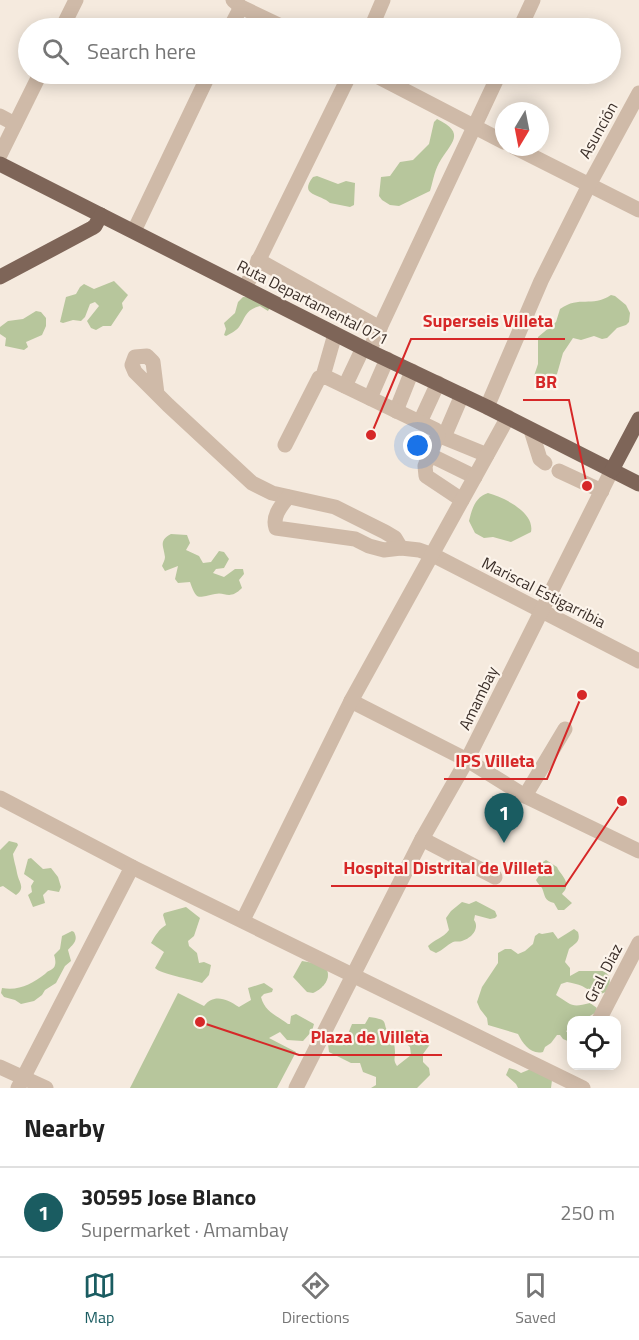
<!DOCTYPE html>
<meta charset="utf-8">
<style>
body{margin:0;font-family:"Titillium Web",sans-serif;background:#f2f2f2;color:#222}
.controls{position:absolute;right:18px;bottom:18px;display:grid;overflow:hidden;border-radius:12px;box-shadow:0 3px 15px #0003}
.controls button{width:54px;height:54px;display:grid;place-items:center;padding:0;border:0;border-bottom:2px solid #e0e0e0;background:#fff;color:#222;font:30px sans-serif}
.compass{position:absolute;left:495px;top:102px;width:54px;height:54px;border-radius:50%;background:#fff;box-shadow:0 3px 15px #0003;rotate:190deg}
.you{position:absolute;left:418px;top:446px;width:21px;height:21px;margin:-15px;border:4px solid #fff;border-radius:50%;background:#1a73e8;box-shadow:0 0 0 9px #1a73e833}
.badge{display:grid;place-items:center;width:39px;height:39px;border-radius:50%;background:#1a5c61;color:#fff;font-size:20px;font-weight:700}
.pin{position:absolute;translate:-50% -50px;filter:drop-shadow(0 2px 3px #0008)}
.pin::after{content:'';position:absolute;top:32px;width:21px;height:18px;background:inherit;clip-path:polygon(0 0,100% 0,50% 100%)}
.list{margin:0;padding:0;list-style:none}
h2{display:flex;justify-content:space-between;align-items:center;height:78px;margin:0;padding:0 24px;font-size:26px}
h2 small{font-size:20px;font-weight:400;color:#767676}
.list li{display:grid;grid-template-columns:39px 1fr auto;gap:18px;align-items:center;box-sizing:border-box;height:90px;padding:0 24px;border-top:2px solid #e0e0e0}
.list b{display:block;font-size:22px;white-space:nowrap}
.list p{margin:0;font-size:20px;white-space:nowrap;color:#767676}
.list em{font-size:20px;font-style:normal;color:#767676}
.icon{flex:none;width:33px;height:33px;fill:none;stroke:currentColor;stroke-width:2;stroke-linecap:round;stroke-linejoin:round}
.map{position:relative;flex:none;width:639px;height:1088px;overflow:hidden}
.search{position:absolute;background:#fff;box-shadow:0 3px 15px #0003;left:18px;right:18px;top:18px;height:66px;display:flex;align-items:center;gap:15px;box-sizing:border-box;padding:0 21px;border-radius:33px;color:#767676;font-size:22px}
.sheet{height:168px;background:#fff}
nav{display:flex;justify-content:space-around;align-items:center;box-sizing:border-box;height:84px;border-top:2px solid #e0e0e0;background:#fff;font-size:16px;color:#767676}
nav a{display:grid;justify-items:center;gap:3px}
nav .on{color:#1a5c61}
.map>svg:first-child{display:block}
.green{fill:#b7c69c}
.lines{fill:none;stroke-linecap:round;stroke-linejoin:round}
.minor{stroke:#cfbaa8;stroke-width:15}
.major{stroke:#7e6558;stroke-width:15}
.labels{text-anchor:middle;stroke-width:4.5;stroke-linejoin:round;paint-order:stroke}
.street-label{font-size:16px;fill:#3b2f29;stroke:#fcf4eb}
.leader{fill:none;stroke:#d62828;stroke-width:2}
.callout-dot{fill:#d62828;stroke:#fcf4eb;stroke-width:2}
.callout-label{font-size:18px;text-anchor:middle;font-weight:bold;fill:#d62828;stroke:#fcf4eb;stroke-width:4.5;stroke-linejoin:round;paint-order:stroke}
</style>
<div class="map">
<svg width="639" height="1088" viewBox="0 0 639 1088">
<rect width="100%" height="100%" fill="#f5eade"/>
<g class="green">
<path d="M437 119C467 134 451 142 439 163 434 172 433 182 430 191L399 206 390 205 382 200 379 196 381 177 390 176 400 162 413 160 429 144 434 122Z"/>
<path d="M317 176 338 184 346 181 355 183 354 205 350 207 330 203C321 194 298 196 313 177Z"/>
<polygon points="114,281 128,295 122,303 123,308 111,326 103,326 96,330 91,328 87,321 99,306 95,302 90,304 85,317 81,321 73,320 63,323 60,322 66,297 76,294 80,287 84,284 94,289"/>
<path d="M611 295 615 296 626 305 630 313 629 322 626 325 617 328 607 338 602 339 594 336 581 340 573 338 563 353 557 374 546 382 535 381 534 376 538 364V337L556 322 560 309C580 295 591 308 611 295Z"/>
<path d="M243 297 264 298 271 305 268 311 260 306C245 310 246 317 239 327 236 331 230 334 226 336L224 335 226 329 224 323 235 313 238 302Z"/>
<polygon points="36,311 41,312 46,318 46,326 42,335 26,342 28,347 24,350 5,346 6,338 0,334 0,327 8,321 23,319"/>
<path d="M488 493C503 497 535 512 531 532L511 542 493 537 484 538 475 533 469 521C472 509 475 497 488 493Z"/>
<path d="M171 534 187 535 190 543 186 550 199 556 203 563 211 562 219 551 224 552 229 559 224 568 216 569 213 573 224 577 235 569H243L244 574 239 580 242 588C229 601 225 591 215 594 198 597 197 602 190 582L178 583 175 579 178 566 165 571 162 566C163 563 165 560 165 557 164 546 158 541 171 534Z"/>
<path d="M9 841 17 843 18 845 13 854C14 862 16 866 17 873 19 883 26 888 16 895L3 886 0 887V850Z"/>
<polygon points="31,858 43,869 51,868 58,877 61,887 59,892 48,890 43,895 45,903 33,907 28,895 32,892 31,886 34,881 24,874 28,859"/>
<path d="M546 860 557 867C559 873 568 879 566 887 566 890 563 892 562 894L572 903 564 910H558L554 903C544 901 545 895 542 888 540 885 537 883 536 880L543 870V862Z"/>
<path d="M476 901 495 911 497 916 495 918 490 919 475 915 474 920C480 928 472 938 462 941 460 942 455 941 453 942 447 945 443 950 436 953L430 950 428 946C435 939 443 938 449 930L446 918 451 911 462 902 469 904Z"/>
<path d="M186 907 200 918 194 936 188 941 189 946 197 953 199 963 204 962 211 965 209 975 202 983C191 979 160 974 155 968L164 952 151 943C155 936 159 929 166 925L163 915 164 913Z"/>
<path d="M574 929 578 932C581 942 575 943 569 949L565 962 570 968V976L579 971H604C613 978 610 983 606 992 595 997 592 991 582 986 578 984 572 983 567 982L561 984 556 995C572 1005 571 1008 590 1003L597 1008 595 1013 588 1017V1020H572L571 1028 566 1031 571 1037 570 1042 563 1039 560 1035H557L551 1043 545 1047 543 1052C531 1055 523 1044 518 1034L488 1025 487 1018 480 1009 477 1002 482 987 498 963V953L505 949H511L518 954 525 951 533 944 535 936 539 933 542 934 553 932 558 939Z"/>
<path d="M72 931 74 932C79 941 72 945 68 950L71 961 65 966 56 983 45 990 42 995 34 1001 21 1004 15 1000 4 997 1 993 2 988C19 991 32 984 45 974 48 970 54 970 55 965 56 963 55 957 54 955L60 949 62 936Z"/>
<path d="M302 961 320 964 327 970C331 980 322 989 313 993L307 992 293 977Z"/>
<path d="M264 983 273 989 272 992 264 994 261 997C265 1012 276 1015 288 1024H290L291 1016 296 1014 314 1024 312 1031 303 1041 287 1040 280 1032 269 1038 296 1052 277 1088H130L178 993 204 1006C214 993 227 999 239 1007L251 1000 248 988Z"/>
<path d="M369 1017C391 1020 381 1022 389 1034 393 1039 395 1045 395 1052 395 1059 393 1060 397 1066L411 1055 410 1047 400 1037 403 1030H420L429 1035 431 1043 423 1054V1062L429 1068 430 1075 417 1088H371L376 1085V1077L363 1072 360 1063H351L329 1052 328 1044 332 1037 348 1034 352 1024H365Z"/>
<polygon points="509,1068 516,1070 521,1073 533,1068 552,1080 551,1088 518,1088 516,1084 506,1075"/>
</g>
<g class="lines">
<g class="minor">
<polyline points="233,0 241,7 285,28"/>
<polyline points="62,28 76,0"/>
<polyline points="230,28 241,7"/>
<polyline points="371,28 383,0"/>
<polyline points="520,28 533,0"/>
<polyline points="373,74 504,142"/>
<polyline points="0,116 15,124"/>
<polyline points="514,147 639,210"/>
<polyline points="0,155 40,74"/>
<polyline points="134,231 209,74"/>
<polyline points="258,260 380,328"/>
<polyline points="245,288 350,74"/>
<polyline points="369,351 499,74"/>
<polyline points="323,376 335,334"/>
<polyline points="345,386 363,348"/>
<polyline points="157,394 153,362 147,356 135,357 132,365 135,372 168,405 252,483 272,493 335,507 385,532 395,538 401,548"/>
<polyline points="370,398 387,359"/>
<polyline points="487,407 541,281 589,185 639,93"/>
<polyline points="396,411 412,371"/>
<polyline points="420,422 438,383"/>
<polyline points="531,430 540,459 545,463"/>
<polyline points="438,435 487,455"/>
<polyline points="444,437 462,395"/>
<polyline points="285,445 319,378 326,377 436,430 438,435 425,466 426,476 462,500"/>
<polyline points="430,455 475,477"/>
<polyline points="559,471 602,491"/>
<path d="M288 497C281 506 272 516 276 528L355 539 369 546 384 550 401 548 419 550 433 555 639 661"/>
<polyline points="351,701 467,760 525,796 639,851"/>
<polyline points="525,796 565,729"/>
<polyline points="0,798 132,867 583,1088"/>
<polyline points="422,839 495,877"/>
<polyline points="243,920 351,701 508,417"/>
<polyline points="599,1020 639,943"/>
<polyline points="0,1067 46,1088"/>
<polyline points="18,1088 132,867"/>
<polyline points="296,1088 422,839 467,760 612,470"/>
</g>
<g class="major">
<polyline points="0,164 369,351 487,407 639,484"/>
<polyline points="0,277 92,228 95,226 101,215"/>
<polyline points="612,470 639,419"/>
</g>
</g>
<g class="labels">
<g class="street-label">
<text transform="translate(598 130) rotate(-61)" y="6">Asunción</text>
<text transform="translate(313 302) rotate(27)" y="6">Ruta Departamental 071</text>
<text transform="translate(544 592) rotate(27)" y="6">Mariscal Estigarribia</text>
<text transform="translate(478 698) rotate(-64)" y="6">Amambay</text>
<text transform="translate(603 973) rotate(-63)" y="6">Gral. Diaz</text>
</g>
</g>
<path class="leader" d="M371 435L411 339H565M587 486L569 400H523M582 695L547 779H444M622 801L565 886H331M200 1022L299 1055H442"/>
<g class="callout-dot">
<circle cx="371" cy="435" r="6"/>
<circle cx="587" cy="486" r="6"/>
<circle cx="582" cy="695" r="6"/>
<circle cx="622" cy="801" r="6"/>
<circle cx="200" cy="1022" r="6"/>
</g>
<g class="callout-label">
<text x="488" y="327">Superseis Villeta</text>
<text x="546" y="388">BR</text>
<text x="495" y="767">IPS Villeta</text>
<text x="448" y="874">Hospital Distrital de Villeta</text>
<text x="370" y="1043">Plaza de Villeta</text>
</g>
</svg>
<div class="controls">
<button><svg class="icon" aria-label="locate" viewBox="0 0 24 24"><circle cx="12" cy="12" r="6"/><path d="M12 2v4M12 18v4M2 12h4M18 12h4"/></svg></button>
</div>
<svg class="compass" viewBox="-18 -18 36 36"><path d="M0-13l5 13h-10z" fill="#e53935"/><path d="M0 13l5-13h-10z" fill="#767676"/></svg>
<div class="you"></div>
<div class="pin badge" style="left:504px;top:843px">1</div>
<div class="search"><svg class="icon" aria-label="search" viewBox="0 0 24 24"><circle cx="10" cy="10" r="6"/><path d="M15 15l6 6"/></svg>Search here</div>
</div>
<section class="sheet">
<h2>Nearby<small></small></h2>
<ul class="list">
<li><span class="badge">1</span><div><b>30595 Jose Blanco</b><p>Supermarket · Amambay</p></div><em>250 m</em></li>
</ul>
</section>
<nav>
<a class="on"><svg class="icon" aria-label="map" viewBox="0 0 24 24"><path d="M3 6l6-2 6 2 6-2v14l-6 2-6-2-6 2zM9 4v14M15 6v14"/></svg>Map</a>
<a><svg class="icon" aria-label="directions" viewBox="0 0 24 24"><path d="M12 3l9 9-9 9-9-9zM9 14v-3h6M13 9l2 2-2 2"/></svg>Directions</a>
<a><svg class="icon" aria-label="saved" viewBox="0 0 24 24"><path d="M7 4h10v16l-5-4-5 4z"/></svg>Saved</a>
</nav>
